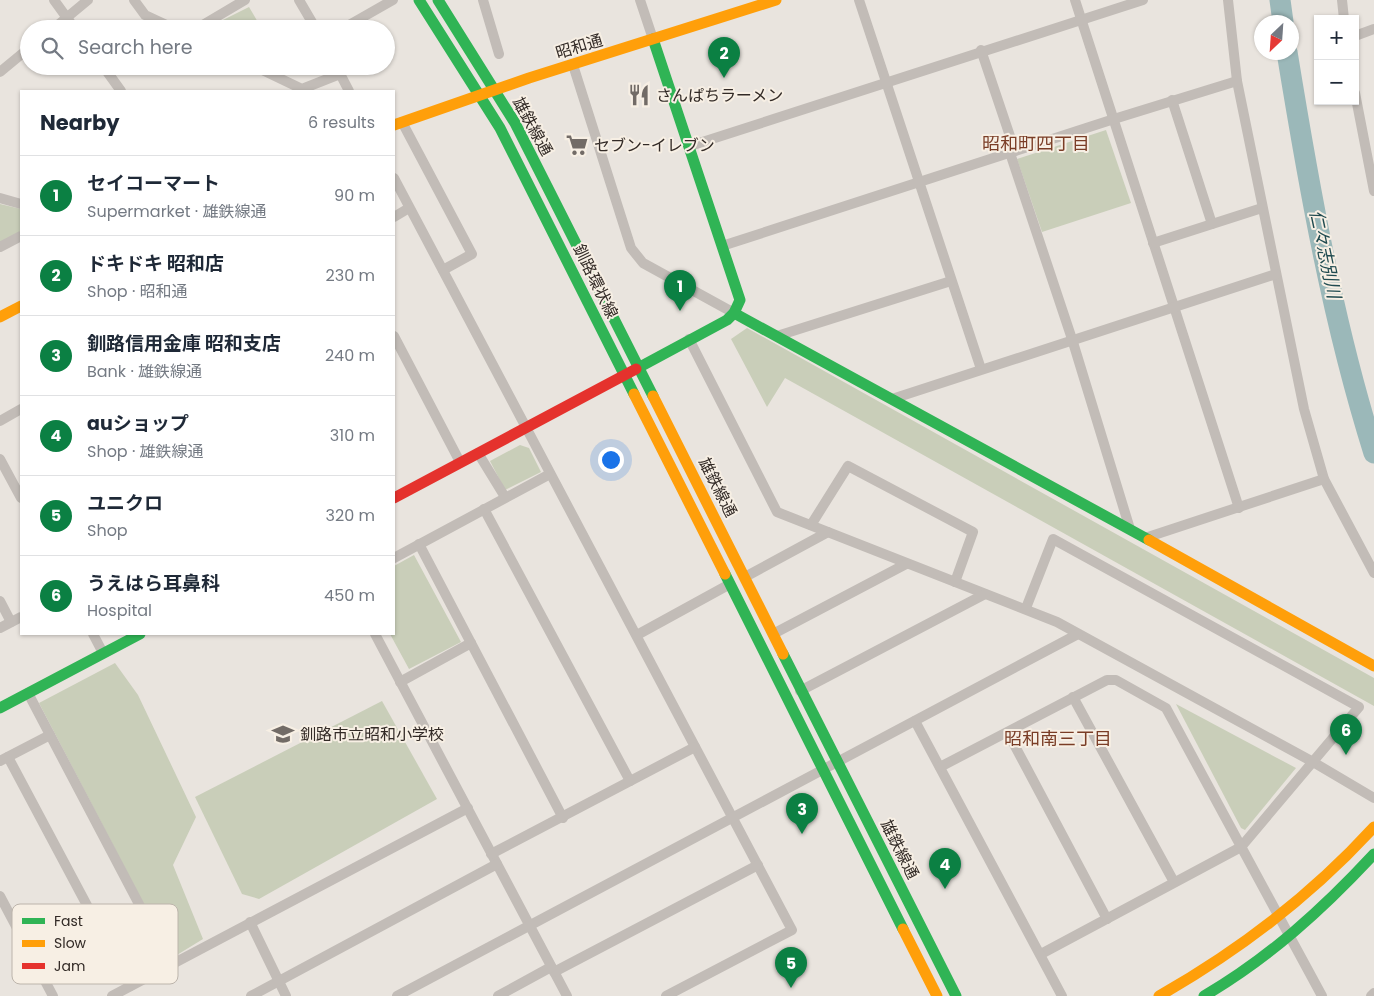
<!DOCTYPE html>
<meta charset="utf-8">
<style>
body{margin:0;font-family:Poppins,"Noto Sans JP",sans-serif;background:#f2f2f3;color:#1f2937}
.controls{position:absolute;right:15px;top:15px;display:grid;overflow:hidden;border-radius:0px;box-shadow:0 1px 4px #0004}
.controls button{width:45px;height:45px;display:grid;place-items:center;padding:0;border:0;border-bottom:1px solid #e0e1e3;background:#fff;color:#1f2937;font:25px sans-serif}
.compass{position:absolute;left:1254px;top:15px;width:45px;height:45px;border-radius:50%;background:#fff;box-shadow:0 1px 4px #0004;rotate:205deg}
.you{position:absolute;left:610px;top:459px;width:18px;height:18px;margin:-12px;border:4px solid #fff;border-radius:50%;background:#1a73e8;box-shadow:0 0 0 8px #1a73e833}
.badge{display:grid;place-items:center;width:32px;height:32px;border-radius:50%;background:#0b8043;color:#fff;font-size:16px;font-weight:700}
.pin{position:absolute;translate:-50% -41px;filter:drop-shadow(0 1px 2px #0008)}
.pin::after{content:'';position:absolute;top:26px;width:18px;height:15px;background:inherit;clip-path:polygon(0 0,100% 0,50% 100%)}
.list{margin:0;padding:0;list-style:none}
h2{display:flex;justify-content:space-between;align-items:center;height:65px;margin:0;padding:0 20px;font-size:21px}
h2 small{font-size:16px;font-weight:400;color:#747a83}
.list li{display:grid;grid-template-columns:32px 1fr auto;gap:15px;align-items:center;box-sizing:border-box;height:80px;padding:0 20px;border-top:1px solid #e0e1e3}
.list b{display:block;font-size:19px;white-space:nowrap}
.list p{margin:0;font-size:16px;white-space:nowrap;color:#747a83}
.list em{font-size:16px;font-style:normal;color:#747a83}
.icon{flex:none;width:28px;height:28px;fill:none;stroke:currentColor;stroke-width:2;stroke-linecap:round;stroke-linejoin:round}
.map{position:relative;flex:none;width:1374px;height:996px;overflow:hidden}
.search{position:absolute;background:#fff;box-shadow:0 1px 4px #0004;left:20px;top:20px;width:375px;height:55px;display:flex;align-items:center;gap:12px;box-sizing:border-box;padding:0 18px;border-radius:28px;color:#747a83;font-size:19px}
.panel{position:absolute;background:#fff;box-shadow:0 1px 4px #0004;left:20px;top:90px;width:375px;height:545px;border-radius:0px}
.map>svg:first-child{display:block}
.green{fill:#c9ceb9}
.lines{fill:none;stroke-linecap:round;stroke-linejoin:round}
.river{stroke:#9bb8b9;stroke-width:21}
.street{stroke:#c2bcb7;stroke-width:10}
.fast{stroke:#30b455;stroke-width:11}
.slow{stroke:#ff9f0a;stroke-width:11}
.jam{stroke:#e5322d;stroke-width:11}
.labels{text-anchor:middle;stroke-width:4;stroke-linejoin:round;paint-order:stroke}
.street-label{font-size:16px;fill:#322a26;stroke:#f7efe4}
.poi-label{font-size:16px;fill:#322a26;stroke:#f7efe4;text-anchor:start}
.neighbourhood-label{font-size:18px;fill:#7a3d26;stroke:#f7efe4}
.water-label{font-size:18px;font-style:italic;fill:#204b50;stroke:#f7efe4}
.key{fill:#f7efe4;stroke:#bcb4ab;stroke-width:1}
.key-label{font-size:14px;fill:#322a26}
</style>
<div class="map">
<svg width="1374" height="996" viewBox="0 0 1374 996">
<rect width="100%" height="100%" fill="#e9e4de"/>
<g class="green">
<polygon points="249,7 262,29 207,29 207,28"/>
<polygon points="1106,130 1131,203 1042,232 1017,159"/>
<polygon points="0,204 21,209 21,231 0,243"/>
<polygon points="747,328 1374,678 1374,706 785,378 767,407 731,339"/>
<polygon points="520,445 529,448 541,472 505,490 490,461"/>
<polygon points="414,555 461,642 409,669 390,634 394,634 394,566"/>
<polygon points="115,663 138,695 196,817 173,865 203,939 172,958 39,703"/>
<polygon points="382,701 437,799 259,899 242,894 195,797"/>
<polygon points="1176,704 1296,768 1245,830 1241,828"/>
</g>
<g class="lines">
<g class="river">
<polyline points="1280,0 1283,22"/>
<path d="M1287 52C1309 187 1333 323 1374 453"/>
</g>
<g class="street">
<polyline points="54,0 75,29"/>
<polyline points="134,0 145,15 175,29"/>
<polyline points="299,0 316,29"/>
<polyline points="483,0 499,54"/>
<polyline points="640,0 653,39"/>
<polyline points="859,0 981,369"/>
<polyline points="1075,0 1239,508"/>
<polyline points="1228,0 1237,81 1304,409 1324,479 1374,573"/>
<polyline points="1342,0 1344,19"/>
<polyline points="53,29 88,0"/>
<polyline points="196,29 245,0"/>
<polyline points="342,29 393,0"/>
<polyline points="1355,36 1374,29"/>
<polyline points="981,50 1015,151"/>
<polyline points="573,65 631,248 643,263 734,313"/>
<polyline points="103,66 121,91"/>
<polyline points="254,66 302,89 340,74"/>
<polyline points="336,66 349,91"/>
<polyline points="0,72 29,48"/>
<polyline points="1355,93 1374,191"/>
<polyline points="1172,100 1212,224"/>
<polyline points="402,122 472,254 443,270"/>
<polyline points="690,146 1143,0"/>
<polyline points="1010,153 1072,339 1130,529"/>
<polyline points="394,178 792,930 666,996"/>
<polyline points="0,198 21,204"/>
<polyline points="394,217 409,208"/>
<polyline points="1153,243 1262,208"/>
<polyline points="722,246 1114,119 1237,81"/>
<polyline points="0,247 21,236"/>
<polyline points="394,336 460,462"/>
<polyline points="777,336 951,281"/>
<polyline points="689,339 777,512 1057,622 1313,762 1374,798"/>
<polyline points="892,399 1276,274"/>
<polyline points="0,421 21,409"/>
<polyline points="478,453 505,497"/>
<polyline points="0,459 21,498"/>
<polyline points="484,509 630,781"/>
<polyline points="811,525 848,466 973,532 955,582"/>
<polyline points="1145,538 1324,479"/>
<polyline points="419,544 563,818"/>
<polyline points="394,558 550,474"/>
<polyline points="745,577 828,532"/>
<polyline points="0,601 11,622"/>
<polyline points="1026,608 1053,539 1359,707 1241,847 1041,954"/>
<polyline points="0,628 21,617"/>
<polyline points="93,634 103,653"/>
<polyline points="375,634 567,996"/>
<polyline points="773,634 906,564"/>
<polyline points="637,635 730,584"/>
<polyline points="400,682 471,643"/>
<polyline points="800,691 985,594"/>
<polyline points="28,693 171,965"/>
<polyline points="1073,697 1174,882"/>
<polyline points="915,721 1062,996"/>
<polyline points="1008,733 1107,919"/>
<polyline points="8,757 130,986"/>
<polyline points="0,761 50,735"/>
<polyline points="940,767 1107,680 1116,680 1166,708 1322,996"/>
<polyline points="491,854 695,747"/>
<polyline points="0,896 53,996"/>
<polyline points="250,922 286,996"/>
<polyline points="554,972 758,865"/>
<polyline points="112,996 468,808"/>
<polyline points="251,996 497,864"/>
<polyline points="397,996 1078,634"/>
<polyline points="498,996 551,967"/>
<polyline points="1371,996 1374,993"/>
</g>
<g class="fast">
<polyline points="419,0 500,128 634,394"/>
<polyline points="438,0 515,123 653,396"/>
<polyline points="734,313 1149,540"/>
<polyline points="636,369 727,320 734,313 740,300 653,39"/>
<polyline points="725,574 903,929"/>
<polyline points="783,654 956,996"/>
<polyline points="0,708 140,634"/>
<path d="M1204 996C1269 958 1323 909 1374 854"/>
</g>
<g class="slow">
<polyline points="394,125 529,78 776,0"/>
<polyline points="0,317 21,306"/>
<polyline points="634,394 725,574"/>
<polyline points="653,396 783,654"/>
<polyline points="1149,540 1374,666"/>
<polyline points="903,929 937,996"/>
<path d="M1159 996C1240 950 1311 896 1374 827"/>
</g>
<polyline class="jam" points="394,498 636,369"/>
</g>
<defs>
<g id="restaurant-bare" transform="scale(1.725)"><path d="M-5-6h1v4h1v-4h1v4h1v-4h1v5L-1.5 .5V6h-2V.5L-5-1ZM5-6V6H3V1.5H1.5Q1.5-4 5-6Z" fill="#726b66" stroke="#f7efe4" stroke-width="2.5" paint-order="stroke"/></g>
<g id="supermarket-bare" transform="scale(1.725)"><path d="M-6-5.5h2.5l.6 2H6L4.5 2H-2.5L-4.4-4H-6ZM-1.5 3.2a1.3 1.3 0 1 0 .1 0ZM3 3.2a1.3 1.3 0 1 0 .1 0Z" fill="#726b66" stroke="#f7efe4" stroke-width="2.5" paint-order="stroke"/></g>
<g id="school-bare" transform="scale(1.725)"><path d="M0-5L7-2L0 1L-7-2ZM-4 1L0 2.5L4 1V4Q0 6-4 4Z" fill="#726b66" stroke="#f7efe4" stroke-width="2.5" paint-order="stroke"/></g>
</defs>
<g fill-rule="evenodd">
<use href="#restaurant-bare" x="639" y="95"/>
<use href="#supermarket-bare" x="577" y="145"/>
<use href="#school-bare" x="283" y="734"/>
</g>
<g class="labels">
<g class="street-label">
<text transform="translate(579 46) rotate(-17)" y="6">昭和通</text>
<text transform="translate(533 126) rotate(61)" y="6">雄鉄線通</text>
<text transform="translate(596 281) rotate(64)" y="6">釧路環状線</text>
<text transform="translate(718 487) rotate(63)" y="6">雄鉄線通</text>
<text transform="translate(900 849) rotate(63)" y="6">雄鉄線通</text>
</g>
<g class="poi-label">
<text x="656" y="101">さんぱちラーメン</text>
<text x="594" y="151">セブン-イレブン</text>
<text x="300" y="740">釧路市立昭和小学校</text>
</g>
<g class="neighbourhood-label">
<text x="1036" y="150">昭和町四丁目</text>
<text x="1058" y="745">昭和南三丁目</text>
</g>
<g class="water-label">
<text transform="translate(1325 254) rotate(78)" y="6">仁々志別川</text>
</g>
</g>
<rect x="12" y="904" width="166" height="80" rx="8" class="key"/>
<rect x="22" y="918" width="23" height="6" fill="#30b455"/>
<rect x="22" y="940" width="23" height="7" fill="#ff9f0a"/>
<rect x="22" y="963" width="23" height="6" fill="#e5322d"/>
<g class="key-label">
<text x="54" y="926">Fast</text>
<text x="54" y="948">Slow</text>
<text x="54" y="971">Jam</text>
</g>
</svg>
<div class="controls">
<button>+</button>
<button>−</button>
</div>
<svg class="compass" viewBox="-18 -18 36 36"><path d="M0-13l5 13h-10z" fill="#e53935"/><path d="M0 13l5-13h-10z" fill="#747a83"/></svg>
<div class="you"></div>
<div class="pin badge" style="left:680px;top:311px">1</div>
<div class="pin badge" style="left:724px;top:78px">2</div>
<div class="pin badge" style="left:802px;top:834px">3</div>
<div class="pin badge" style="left:945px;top:889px">4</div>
<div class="pin badge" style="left:791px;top:988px">5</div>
<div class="pin badge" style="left:1346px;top:755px">6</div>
<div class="search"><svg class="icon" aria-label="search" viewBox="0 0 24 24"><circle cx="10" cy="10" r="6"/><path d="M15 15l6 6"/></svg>Search here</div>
<section class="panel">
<h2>Nearby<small>6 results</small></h2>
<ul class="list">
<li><span class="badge">1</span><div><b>セイコーマート</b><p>Supermarket · 雄鉄線通</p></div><em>90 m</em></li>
<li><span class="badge">2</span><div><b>ドキドキ 昭和店</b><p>Shop · 昭和通</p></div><em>230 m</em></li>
<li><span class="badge">3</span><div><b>釧路信用金庫 昭和支店</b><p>Bank · 雄鉄線通</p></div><em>240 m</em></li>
<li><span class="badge">4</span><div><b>auショップ</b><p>Shop · 雄鉄線通</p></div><em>310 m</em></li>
<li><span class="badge">5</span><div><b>ユニクロ</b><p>Shop</p></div><em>320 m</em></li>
<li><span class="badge">6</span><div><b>うえはら耳鼻科</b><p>Hospital</p></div><em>450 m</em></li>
</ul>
</section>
</div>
